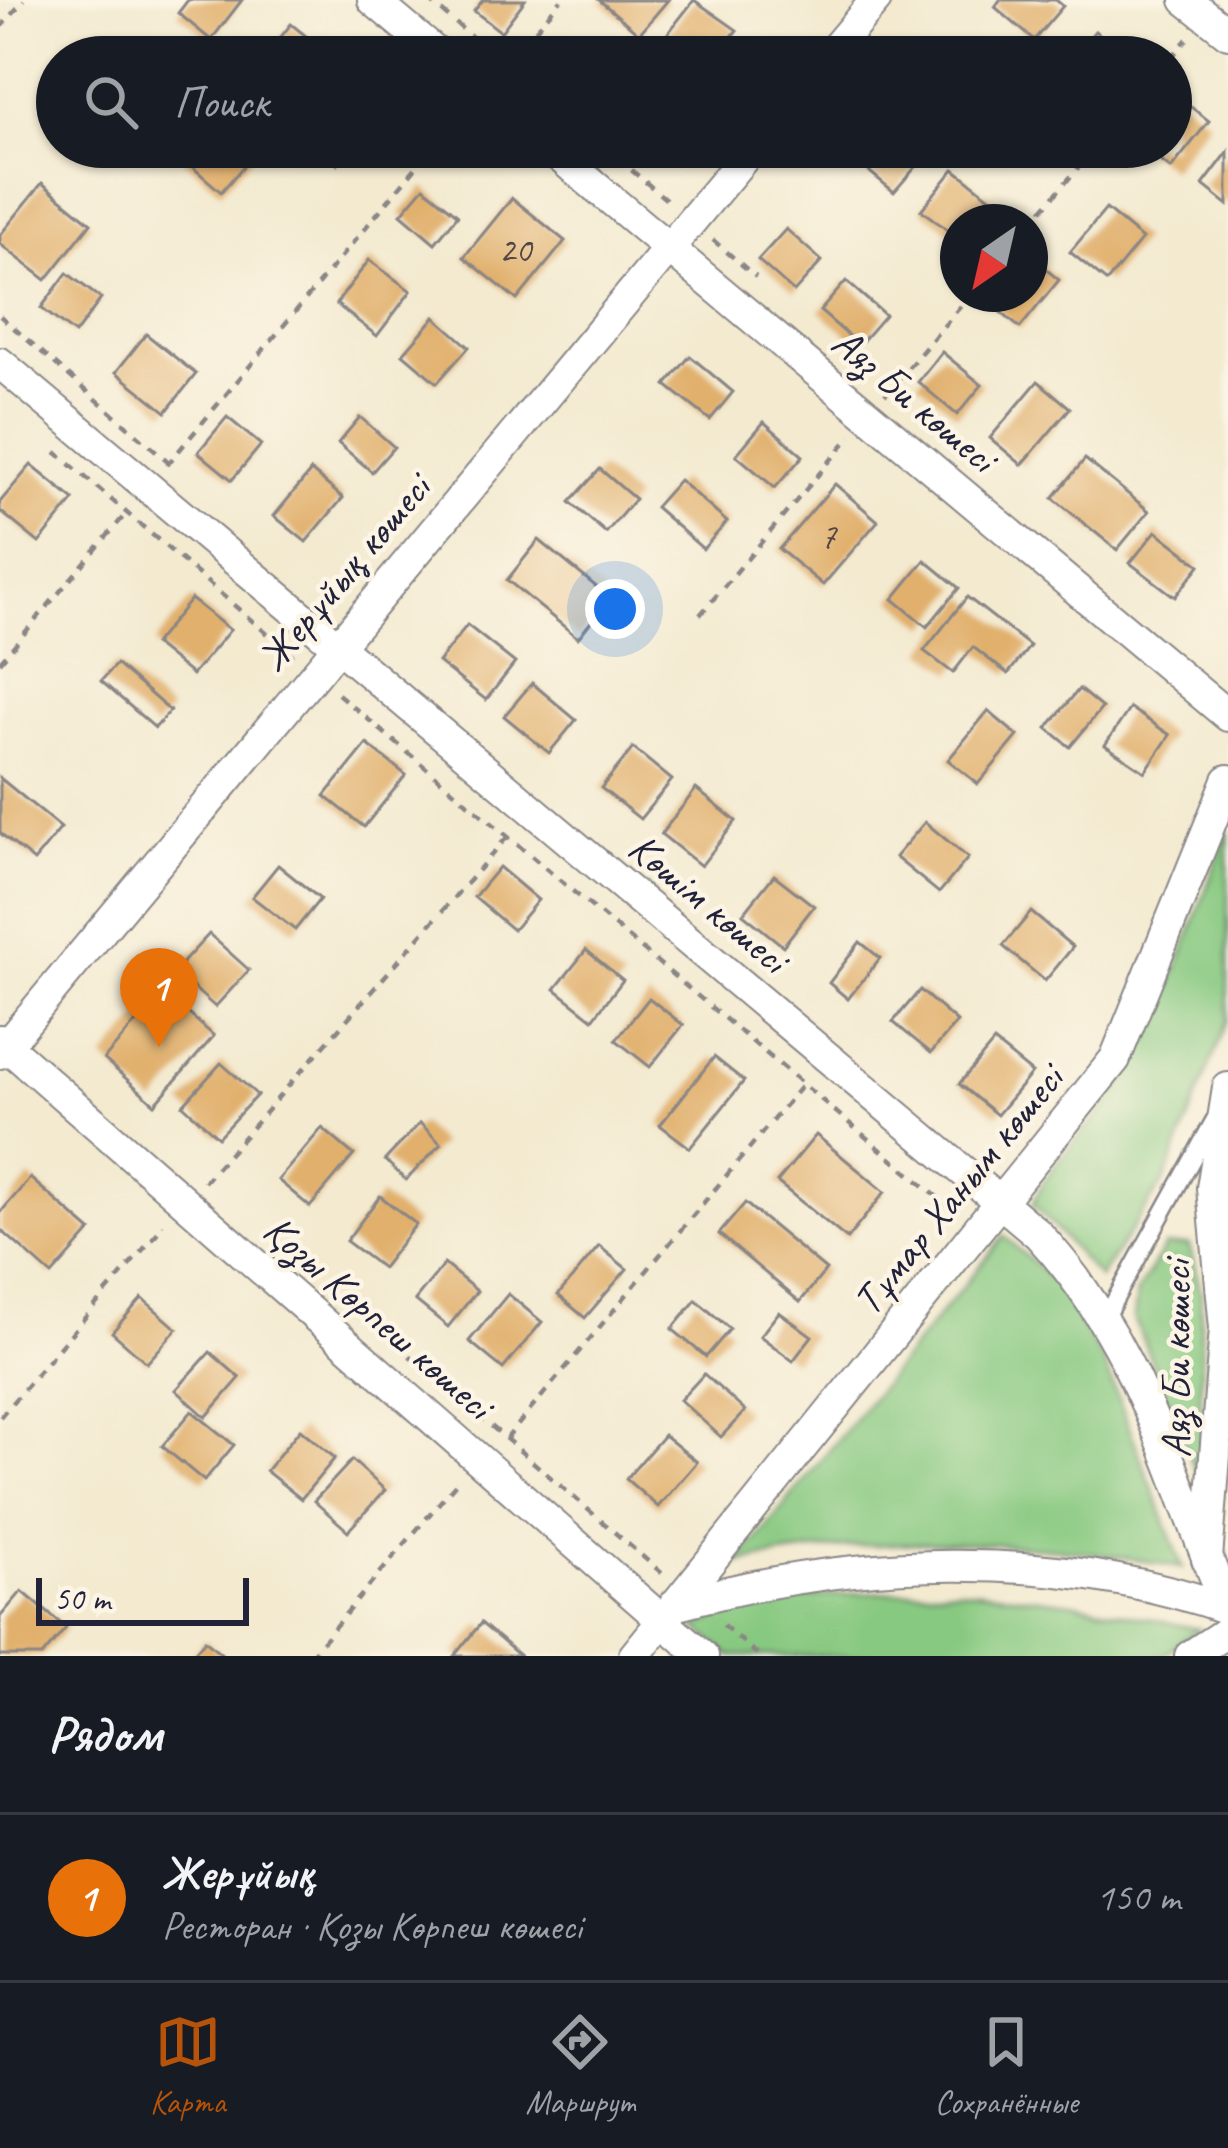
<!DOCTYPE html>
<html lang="ru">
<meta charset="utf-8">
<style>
body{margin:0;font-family:Caveat,sans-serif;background:#242831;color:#f1f3f6}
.compass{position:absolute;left:940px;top:204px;width:108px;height:108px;border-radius:50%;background:#171b24;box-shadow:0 3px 9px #0004;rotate:214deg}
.scale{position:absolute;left:36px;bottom:30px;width:213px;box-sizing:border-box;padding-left:12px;border:6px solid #22223b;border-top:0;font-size:33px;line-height:42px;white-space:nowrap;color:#22223b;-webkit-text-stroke:9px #fcf5e5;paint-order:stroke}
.you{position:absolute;left:615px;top:609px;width:42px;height:42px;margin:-30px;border:9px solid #fff;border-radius:50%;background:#1a73e8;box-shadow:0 0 0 18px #1a73e833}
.badge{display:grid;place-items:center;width:78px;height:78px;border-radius:50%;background:#b45309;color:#fff;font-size:39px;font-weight:700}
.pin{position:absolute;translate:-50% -99px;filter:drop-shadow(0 3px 6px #0008)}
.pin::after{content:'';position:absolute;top:63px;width:42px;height:36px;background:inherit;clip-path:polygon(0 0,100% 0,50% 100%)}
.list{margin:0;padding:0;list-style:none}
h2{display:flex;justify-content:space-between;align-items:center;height:156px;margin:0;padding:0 48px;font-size:51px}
h2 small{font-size:39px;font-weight:400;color:#9ea1a6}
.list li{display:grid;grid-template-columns:78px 1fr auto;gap:36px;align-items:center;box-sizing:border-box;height:168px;padding:0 48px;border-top:3px solid #363941}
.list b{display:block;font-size:45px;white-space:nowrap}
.list p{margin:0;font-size:39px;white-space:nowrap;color:#9ea1a6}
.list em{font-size:39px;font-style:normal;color:#9ea1a6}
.icon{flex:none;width:66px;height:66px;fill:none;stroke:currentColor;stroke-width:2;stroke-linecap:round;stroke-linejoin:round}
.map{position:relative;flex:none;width:1228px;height:1656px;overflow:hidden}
.search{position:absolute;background:#171b24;box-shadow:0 3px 9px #0004;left:36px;right:36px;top:36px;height:132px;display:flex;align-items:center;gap:30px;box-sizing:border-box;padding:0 42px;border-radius:66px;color:#9ea1a6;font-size:45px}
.sheet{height:324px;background:#171b24}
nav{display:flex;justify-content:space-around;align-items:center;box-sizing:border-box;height:168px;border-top:3px solid #363941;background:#171b24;font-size:33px;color:#9ea1a6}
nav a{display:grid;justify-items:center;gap:6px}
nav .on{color:#b45309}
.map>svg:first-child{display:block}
.grass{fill:#88c981;stroke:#55765e;stroke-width:3}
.building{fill:#e1b06d}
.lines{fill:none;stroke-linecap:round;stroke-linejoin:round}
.lane-casing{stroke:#8a8686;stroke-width:20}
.street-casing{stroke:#8a8686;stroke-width:34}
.path{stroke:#8a8686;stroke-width:4.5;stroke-dasharray:9 9;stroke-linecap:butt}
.lane{stroke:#fff;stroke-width:15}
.street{stroke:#fff;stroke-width:30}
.labels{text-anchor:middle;stroke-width:9;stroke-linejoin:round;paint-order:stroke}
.number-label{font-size:36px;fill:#524648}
.street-label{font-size:42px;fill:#22223b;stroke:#fcf5e5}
</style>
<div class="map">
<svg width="1228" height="1656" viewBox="0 0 1228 1656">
<rect width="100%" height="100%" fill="#fcf5e5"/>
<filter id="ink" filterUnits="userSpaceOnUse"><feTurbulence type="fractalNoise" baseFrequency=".00833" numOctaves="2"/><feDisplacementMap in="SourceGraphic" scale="24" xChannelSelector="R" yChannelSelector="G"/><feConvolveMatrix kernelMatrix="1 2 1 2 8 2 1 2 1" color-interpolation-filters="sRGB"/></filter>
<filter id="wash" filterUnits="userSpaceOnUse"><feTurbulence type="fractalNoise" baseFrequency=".004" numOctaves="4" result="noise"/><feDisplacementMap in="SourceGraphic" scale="48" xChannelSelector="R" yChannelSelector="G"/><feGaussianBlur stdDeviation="2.7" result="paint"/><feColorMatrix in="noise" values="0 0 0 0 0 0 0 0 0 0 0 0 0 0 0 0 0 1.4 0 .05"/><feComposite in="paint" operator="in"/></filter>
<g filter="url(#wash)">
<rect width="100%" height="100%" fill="#f3ead0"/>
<g class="grass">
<path d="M1228 830V1019L1165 1180 1099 1278 1033 1204C1050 1157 1095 1128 1121 1086 1168 1009 1195 915 1228 830Z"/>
<path d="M1004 1236 1060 1288 1104 1362 1183 1568C1034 1538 886 1533 737 1563Z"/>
<polygon points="1189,1245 1201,1292 1201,1484 1134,1318 1137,1292 1165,1246"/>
<path d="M960 1589 1072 1602 1199 1629 1162 1656H730L696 1627C776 1589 873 1594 960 1589Z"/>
</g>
<g id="blocks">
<g class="building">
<polygon points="188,0 242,0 211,40 178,13"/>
<polygon points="483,0 525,0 501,32 474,11"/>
<polygon points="599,0 668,0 639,34"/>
<polygon points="694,0 737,30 716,57 681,57 661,42"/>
<polygon points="1000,0 1056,0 1063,6 1034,40 995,7"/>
<polygon points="291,24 316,44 306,57 265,57"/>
<polygon points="1095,31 1125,57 1073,57"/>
<polygon points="1176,95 1209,121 1171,169 1143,147 1171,147 1171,101"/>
<polygon points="192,147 260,147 221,192 182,158"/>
<polygon points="316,147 350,147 337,164"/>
<polygon points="873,147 921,147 928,153 894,192 859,163"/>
<polygon points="1228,152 1228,205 1203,185"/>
<polygon points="954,169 995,201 979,222 958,222 958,238 921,210"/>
<polygon points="42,183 91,223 46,280 0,244 0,235"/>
<polygon points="424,187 458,215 435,243 401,214"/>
<polygon points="512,198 565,241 517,300 464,257"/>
<polygon points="1106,209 1142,239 1107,282 1070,252"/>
<polygon points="786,229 822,261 794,292 758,260"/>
<polygon points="1030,256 1059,280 1020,328 988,302 995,294 1030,294"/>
<polygon points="369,260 411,291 377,336 336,304"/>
<polygon points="67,273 101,299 75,334 41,308"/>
<polygon points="846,281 885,315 859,345 820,311"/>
<polygon points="435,317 469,347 437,383 403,354"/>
<polygon points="146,334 196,374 166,412 116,372"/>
<polygon points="942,352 982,385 957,415 918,382"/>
<polygon points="690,356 733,392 710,420 666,385"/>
<polygon points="1038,381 1070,408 1022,465 990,438"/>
<polygon points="227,417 261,445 232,480 198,452"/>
<polygon points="360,417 394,447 372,472 338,443"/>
<polygon points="764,422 803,456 775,488 736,455"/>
<polygon points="1085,459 1149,511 1117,550 1053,498"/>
<polygon points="31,465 74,500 39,543 0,511 0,502"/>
<polygon points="600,469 635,499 606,533 570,502"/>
<polygon points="311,471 343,498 306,542 274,516"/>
<polygon points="679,480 727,522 703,549 655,507"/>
<polygon points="835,484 878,521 823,585 779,549"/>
<polygon points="1156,531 1200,565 1175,597 1130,563"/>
<polygon points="539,540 610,598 578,638 507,580"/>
<polygon points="925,560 959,588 927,627 893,599"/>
<polygon points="967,597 1030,646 1008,674 973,647 953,673 924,651"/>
<polygon points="191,599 230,630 192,675 154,644"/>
<polygon points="467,625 515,663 486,700 438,662"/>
<polygon points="116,664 170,711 155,728 101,681"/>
<polygon points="532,683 576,720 549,753 504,716"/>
<polygon points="1079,689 1102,708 1070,747 1047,728"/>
<polygon points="1130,708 1170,735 1145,772 1105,745"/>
<polygon points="988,711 1018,736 978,784 948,760"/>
<polygon points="367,744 406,775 364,827 325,796"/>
<polygon points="633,748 672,780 640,819 601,788"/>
<polygon points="0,778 61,828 34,861 0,833"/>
<polygon points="696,789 736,821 701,866 661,834"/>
<polygon points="925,822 968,858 939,893 895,857"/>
<polygon points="278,865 320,899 295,930 252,897"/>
<polygon points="499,867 538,900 513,930 474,897"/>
<polygon points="774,875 814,906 783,946 743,914"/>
<polygon points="1031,912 1073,947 1045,981 1003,946"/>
<polygon points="209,934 249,970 215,1007 175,971"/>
<polygon points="860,942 880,958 848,999 829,983"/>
<polygon points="586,950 623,980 593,1019 555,989"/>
<polygon points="920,990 957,1022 931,1053 893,1022"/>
<polygon points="163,991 214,1036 155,1104 104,1059"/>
<polygon points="649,998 683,1025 650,1067 616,1040"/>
<polygon points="994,1042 1032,1073 997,1115 959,1084"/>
<polygon points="714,1057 744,1081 690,1148 660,1125"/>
<polygon points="221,1063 257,1095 218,1137 183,1105"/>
<polygon points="420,1123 441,1144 406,1180 385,1160"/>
<polygon points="322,1128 354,1155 310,1207 278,1180"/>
<polygon points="816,1135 885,1192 847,1239 777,1182"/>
<polygon points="30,1178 91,1231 52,1275 0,1229 0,1213"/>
<polygon points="380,1196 416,1224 382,1268 346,1241"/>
<polygon points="745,1203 826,1270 800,1302 719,1234"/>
<polygon points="599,1246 627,1269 585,1318 558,1295"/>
<polygon points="444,1264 477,1291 448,1327 415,1300"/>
<polygon points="508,1294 542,1322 503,1369 469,1341"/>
<polygon points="142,1298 177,1329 147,1363 112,1332"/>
<polygon points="696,1300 730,1329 706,1357 672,1329"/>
<polygon points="779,1312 812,1336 793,1361 760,1336"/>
<polygon points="210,1352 240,1378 206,1417 176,1390"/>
<polygon points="704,1374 745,1411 721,1437 680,1400"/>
<polygon points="192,1411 234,1445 204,1481 162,1446"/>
<polygon points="300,1429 335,1458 301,1499 266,1471"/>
<polygon points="664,1435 697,1462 658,1507 626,1479"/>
<polygon points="352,1460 385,1490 348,1531 314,1501"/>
<polygon points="22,1591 66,1628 42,1656 0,1656 0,1617"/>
<polygon points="481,1623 520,1656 454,1656"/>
<polygon points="205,1640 224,1656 191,1656"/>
</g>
</g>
</g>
<g filter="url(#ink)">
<use href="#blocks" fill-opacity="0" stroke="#8a8686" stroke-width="3"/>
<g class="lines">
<g class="lane-casing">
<polyline id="lane" points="1105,1318 1214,1120"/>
</g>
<g class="street-casing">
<g id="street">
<polyline points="373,0 441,57"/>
<polyline points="1186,0 1228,33"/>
<polyline points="828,57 876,0"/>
<polyline points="548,147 1228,716"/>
<path d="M0 363 1038 1234C1142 1346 1168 1471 1228 1608"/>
<polyline points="0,1040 703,1656"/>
<polyline points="0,1053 753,147"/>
<polyline points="1207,1559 1225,1328 1212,1188 1228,1088"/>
<path d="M674 1605C852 1556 1053 1548 1228 1609"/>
<polyline points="634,1656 1115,1059 1228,780"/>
<polyline points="1190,1656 1228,1631"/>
</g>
</g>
<g class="path">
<polyline points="428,0 496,57"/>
<polyline points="0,28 24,0"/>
<polyline points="512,57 561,0"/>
<polyline points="1171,58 1187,39"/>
<polyline points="604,147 668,201"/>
<polyline points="1030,224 1096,147"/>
<polyline points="713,240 756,277"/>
<polyline points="0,316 177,469"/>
<polyline points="885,395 971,294"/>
<polyline points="56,452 293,656"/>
<polyline points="167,465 433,147"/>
<polyline points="700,615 851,436"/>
<polyline points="0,662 125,515"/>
<polyline points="338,694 954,1211"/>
<polyline points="204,1182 509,835"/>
<polyline points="396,1344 664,1575"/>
<polyline points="0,1417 164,1225"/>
<polyline points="506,1439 803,1084"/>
<polyline points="723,1625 759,1656"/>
<polyline points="310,1656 457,1482"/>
</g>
<use href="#lane" class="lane"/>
<use href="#street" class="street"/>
</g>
</g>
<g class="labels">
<g class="number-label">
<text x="515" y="262">20</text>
<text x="828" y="548">7</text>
</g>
<g class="street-label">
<text transform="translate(915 399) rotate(40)" y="15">Аяз Би көшесі</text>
<text transform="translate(343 572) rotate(-50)" y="15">Жерұйық көшесі</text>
<text transform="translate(709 902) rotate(40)" y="15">Көшім көшесі</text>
<text transform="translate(957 1189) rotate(-51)" y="15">Тұмар Ханым көшесі</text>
<text transform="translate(379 1316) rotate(41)" y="15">Қозы Көрпеш көшесі</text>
<text transform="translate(1175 1359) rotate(-90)" y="15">Аяз Би көшесі</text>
</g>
</g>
</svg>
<svg class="compass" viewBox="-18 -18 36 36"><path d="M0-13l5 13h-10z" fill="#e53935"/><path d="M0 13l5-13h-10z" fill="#9ea1a6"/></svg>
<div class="scale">50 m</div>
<div class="you"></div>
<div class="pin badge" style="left:159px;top:1047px;background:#e8710a">1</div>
<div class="search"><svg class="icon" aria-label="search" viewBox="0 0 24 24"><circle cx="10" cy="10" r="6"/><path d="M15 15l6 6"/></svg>Поиск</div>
</div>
<section class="sheet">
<h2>Рядом<small></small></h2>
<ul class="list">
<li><span class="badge" style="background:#e8710a">1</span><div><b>Жерұйық</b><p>Ресторан · Қозы Көрпеш көшесі</p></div><em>150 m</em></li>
</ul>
</section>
<nav>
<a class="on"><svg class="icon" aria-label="map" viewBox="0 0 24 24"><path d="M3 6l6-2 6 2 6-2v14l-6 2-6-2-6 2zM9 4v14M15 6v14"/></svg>Карта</a>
<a><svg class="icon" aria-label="directions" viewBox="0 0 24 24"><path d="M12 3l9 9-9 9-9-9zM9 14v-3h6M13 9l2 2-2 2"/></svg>Маршрут</a>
<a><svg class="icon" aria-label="saved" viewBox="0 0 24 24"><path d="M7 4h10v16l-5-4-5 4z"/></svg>Сохранённые</a>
</nav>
